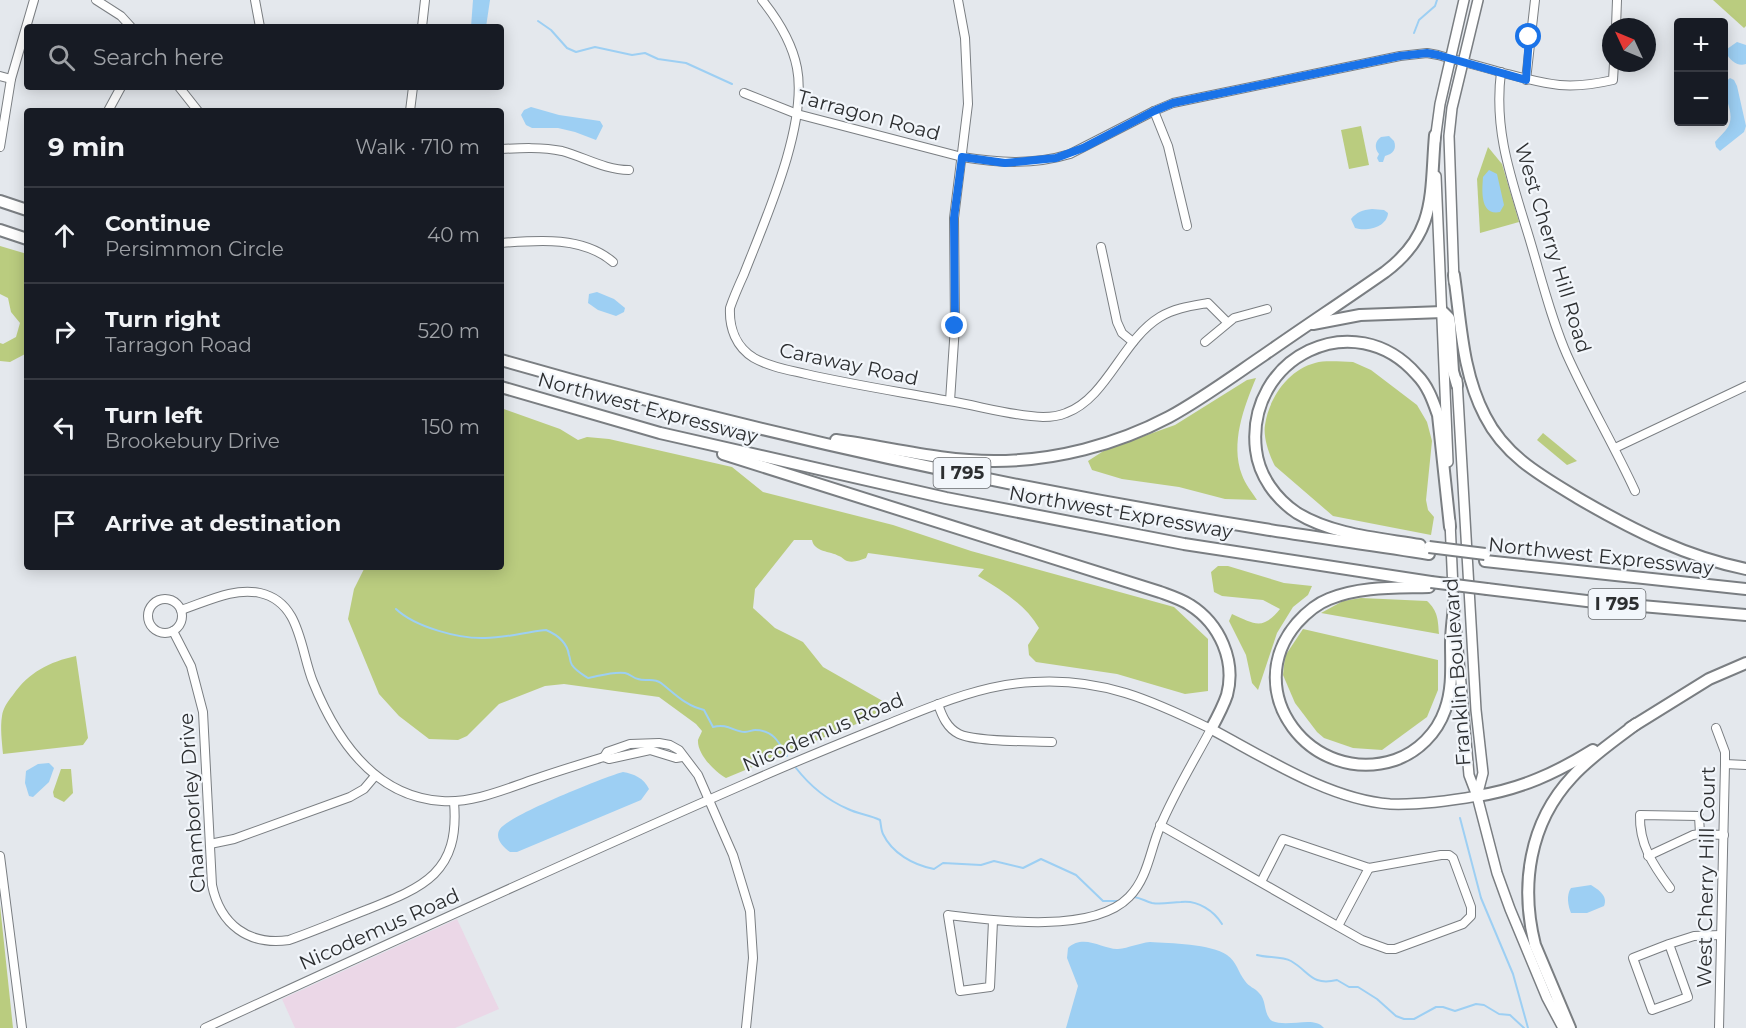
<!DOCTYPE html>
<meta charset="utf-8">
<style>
body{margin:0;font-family:Montserrat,sans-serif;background:#20242c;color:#f1f3f6}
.controls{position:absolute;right:18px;top:18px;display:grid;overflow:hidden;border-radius:6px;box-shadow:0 3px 15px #0003}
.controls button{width:54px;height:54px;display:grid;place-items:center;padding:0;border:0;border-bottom:2px solid #363941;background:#171b24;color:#f1f3f6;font:30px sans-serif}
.compass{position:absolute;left:1602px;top:18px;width:54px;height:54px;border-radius:50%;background:#171b24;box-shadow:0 3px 15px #0003;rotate:314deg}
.stop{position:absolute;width:18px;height:18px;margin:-14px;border:4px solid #1a73e8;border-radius:50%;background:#fff}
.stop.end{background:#1a73e8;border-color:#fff;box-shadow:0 2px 6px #0008}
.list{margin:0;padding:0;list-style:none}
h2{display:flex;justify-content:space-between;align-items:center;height:78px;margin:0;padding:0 24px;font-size:26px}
h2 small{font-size:20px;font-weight:400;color:#9ea1a6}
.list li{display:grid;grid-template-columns:39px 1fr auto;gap:18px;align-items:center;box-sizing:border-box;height:96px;padding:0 24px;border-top:2px solid #363941}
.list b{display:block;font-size:22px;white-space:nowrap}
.list p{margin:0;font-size:20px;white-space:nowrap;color:#9ea1a6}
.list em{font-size:20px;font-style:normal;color:#9ea1a6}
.icon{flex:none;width:33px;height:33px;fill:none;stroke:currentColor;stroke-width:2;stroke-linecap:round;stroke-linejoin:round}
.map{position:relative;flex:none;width:1746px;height:1028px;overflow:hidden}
.search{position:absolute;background:#171b24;box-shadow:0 3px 15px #0003;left:24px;top:24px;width:480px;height:66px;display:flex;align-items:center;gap:15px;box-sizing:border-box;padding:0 21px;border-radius:6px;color:#9ea1a6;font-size:22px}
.panel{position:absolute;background:#171b24;box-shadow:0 3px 15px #0003;left:24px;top:108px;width:480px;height:462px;border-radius:6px}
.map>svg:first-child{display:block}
.commercial{fill:#ebd7e7}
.green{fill:#bacc7f}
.water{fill:#9dcff3}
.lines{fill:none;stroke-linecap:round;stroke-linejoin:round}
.stream{stroke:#9dcff3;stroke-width:2}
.minor-casing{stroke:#7a7e82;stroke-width:10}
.major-casing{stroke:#7a7e82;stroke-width:12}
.highway-casing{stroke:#7a7e82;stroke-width:14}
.minor{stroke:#fff;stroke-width:8}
.major{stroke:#fff;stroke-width:9}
.highway{stroke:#fff;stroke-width:10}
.highway-bridge-casing{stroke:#7a7e82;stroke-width:14;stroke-linecap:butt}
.highway-bridge{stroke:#fff;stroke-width:10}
.route{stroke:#1a73e8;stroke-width:8}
.labels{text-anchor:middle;stroke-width:4.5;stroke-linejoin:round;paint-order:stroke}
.shield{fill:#f2f6fb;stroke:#686b6e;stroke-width:1.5}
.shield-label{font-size:18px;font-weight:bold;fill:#2d2f31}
.street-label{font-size:20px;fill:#2d2f31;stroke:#f2f6fb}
</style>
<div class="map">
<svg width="1746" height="1028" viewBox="0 0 1746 1028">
<rect width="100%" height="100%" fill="#e4e8ed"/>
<polygon class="commercial" points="457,919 499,1009 455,1028 295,1028 282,999"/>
<g class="green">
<polygon points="1713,0 1746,0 1746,26 1744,28"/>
<polygon points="1361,126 1369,165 1349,169 1341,130"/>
<polygon points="1488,147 1502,164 1519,222 1480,233 1477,179"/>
<polygon points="0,246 27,254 27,353 10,362 0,361 0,343 3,344 16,337 20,323 11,312 8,298 0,294"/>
<path d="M1353 362 1371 370 1417 405 1427 422 1432 441 1426 500 1428 510 1434 517 1431 535 1333 516 1275 466C1269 455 1263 437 1265 425 1269 398 1288 370 1315 363 1326 360 1341 362 1353 362Z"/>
<path d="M1256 378C1244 407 1230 443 1242 475 1245 484 1252 492 1257 500L1225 499 1179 487 1122 479 1092 470 1088 461 1105 450 1175 425 1247 380Z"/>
<path d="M501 408 560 429 578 440 587 437 609 439 732 467 763 492 893 525 971 551 1174 607 1208 639V691L1185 694 1117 674 1036 662 1029 655 1028 645 1039 628C1025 604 1001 590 978 576L984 569 868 553 866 558C860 560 854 563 847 561 844 560 842 557 839 556 830 551 814 552 812 540H794L755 589 753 608 775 628 803 642 823 667 895 708 726 778C715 772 697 754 698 740 699 737 701 734 702 731L696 724 659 697 564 684 545 686 499 704 467 736 458 740 429 739 399 716 379 694 348 619 354 589 365 567H501Z"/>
<polygon points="1543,433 1577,461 1567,465 1537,440"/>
<path d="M1218 566H1228L1284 583 1312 586 1308 595 1293 607 1277 633 1258 690 1252 683 1246 655 1229 621 1232 614C1255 624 1262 631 1280 609L1263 600 1222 596 1214 592 1211 572Z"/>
<path d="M1361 598 1427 601C1438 611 1438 620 1439 634L1321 613 1343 601Z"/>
<polygon points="1303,629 1438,660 1438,690 1427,717 1382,750 1353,748 1324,738 1317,732 1295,703 1283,675 1285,656"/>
<path d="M76 656 88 738 83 745 3 754C2 742 0 728 2 716 3 708 8 701 13 695 29 672 49 662 76 656Z"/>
<polygon points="61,769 71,769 73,793 64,802 54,797 53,792"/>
<polygon points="0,902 0,905 13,1028 0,1028"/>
</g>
<g class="water">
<polygon points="473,0 490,0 486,27 471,27"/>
<path d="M1737 42 1746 45V64C1737 67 1730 60 1726 53L1727 49Z"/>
<path d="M1730 78 1734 80 1737 86 1746 126 1744 132 1720 151 1716 147 1715 142C1719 137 1725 132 1728 127 1736 114 1723 97 1724 83Z"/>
<polygon points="531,107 559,115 600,121 603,126 596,140 575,132 558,128 532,128 526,125 521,115 524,110"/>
<path d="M1389 136 1394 141C1397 149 1393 154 1385 156L1383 162H1379L1377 158 1379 154C1374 148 1375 141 1381 137Z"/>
<path d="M1489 170 1497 174 1504 205 1500 212C1480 216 1482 191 1483 177Z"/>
<path d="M1372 209 1384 210 1388 213C1387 227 1367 232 1355 228L1351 219C1357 212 1362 210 1372 209Z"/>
<polygon points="597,292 614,299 625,308 624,312 616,316 598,310 588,303 589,294"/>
<polygon points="49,763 54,768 49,782 33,797 29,796 25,783 26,771 38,764"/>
<path d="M623 772C634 774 644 778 649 789L641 800 517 852H510C503 847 494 838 500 829 508 816 604 777 623 772Z"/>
<path d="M1591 885C1599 890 1608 896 1604 906L1587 913H1571C1568 906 1566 895 1571 888Z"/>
<path d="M1150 942C1170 943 1211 944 1227 955 1237 962 1238 972 1245 981 1249 987 1255 988 1259 993 1267 1000 1263 1014 1272 1021 1289 1028 1314 1015 1324 1028H1066L1078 986 1067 958 1068 948C1084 933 1104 950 1118 949 1129 948 1139 943 1150 942Z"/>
</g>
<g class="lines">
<g class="stream">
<polyline points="538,21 551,30 567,48 576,52 595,47 632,55 645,53 658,59 686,63 732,84"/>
<polyline points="1414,33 1419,20 1435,6 1437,0"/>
<path d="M396 609C415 627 459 639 485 638 506 638 525 632 546 630 558 635 567 642 569 655 571 660 569 660 572 665 576 671 582 674 588 678 599 676 614 671 625 673 630 674 633 678 638 679 646 682 653 677 661 683 675 694 686 706 704 710L713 727C728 723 734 732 745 732 749 732 752 730 755 730 773 730 779 742 787 756"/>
<path d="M796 768C810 786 827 800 848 809 858 814 870 815 880 820 881 824 881 830 883 834 892 853 913 865 934 869L943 863 981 865 994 861 1023 868 1041 859 1076 875 1103 901H1120"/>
<polyline points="1460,818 1481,898 1513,974 1528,1028"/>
<path d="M1134 897C1141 898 1145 901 1152 903 1162 905 1172 902 1181 902 1198 900 1214 911 1222 924"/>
<path d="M1257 955C1267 958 1282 956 1291 961 1310 972 1311 986 1337 980L1349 987H1358L1377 999 1396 1016 1404 1019H1414L1436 1007H1443L1455 1011 1476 1004 1484 1005 1499 1014 1510 1015 1524 1028"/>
</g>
<g class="minor-casing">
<g id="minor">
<polyline points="96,0 121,16 131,27"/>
<polyline points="255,0 260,27"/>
<path d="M762 0C778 20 792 42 797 68 808 125 765 220 744 274 739 285 734 296 730 308 729 328 736 347 754 358 770 367 789 370 806 374 854 385 901 392 949 401 980 406 1012 416 1043 417 1051 417 1059 416 1066 413 1107 398 1122 340 1160 317 1175 308 1191 306 1208 303L1227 322"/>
<polyline points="422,27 425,0"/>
<polyline points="1616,27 1617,0"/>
<path d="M1501 72C1494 127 1509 172 1525 224 1539 268 1549 314 1567 355 1588 402 1614 445 1635 491"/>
<polyline points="0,76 11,79"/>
<polyline points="1526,80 1535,0"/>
<polyline points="179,87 198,111"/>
<path d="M744 93 797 114 962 157C999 163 1034 165 1070 154L1154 111 1173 103 1400 56 1427 53 1438 55C1459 61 1480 66 1500 72 1546 84 1565 91 1613 80L1614 63"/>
<polyline points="108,111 121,87"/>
<polyline points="410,111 413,87"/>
<polyline points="1154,111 1168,146 1187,226"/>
<polyline points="0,147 11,79 34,0"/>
<path d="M501 149C521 148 542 147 562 151 584 157 605 170 629 170"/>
<path d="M501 243C538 240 583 236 613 262"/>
<polyline points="1101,247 1117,322 1122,333 1133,342"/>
<polyline points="1205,342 1234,318 1267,309"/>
<polyline points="950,401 955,326 954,218 968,104 965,38 958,0"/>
<polyline points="1615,448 1746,386"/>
<circle cx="165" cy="616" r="17"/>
<path d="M181 610C206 602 234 587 260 593 301 602 300 650 313 682 336 739 375 797 442 801 474 803 505 789 535 779 558 771 581 764 604 757L609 759 650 750 676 758 682 757"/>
<path d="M173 631 191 666 203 712 212 885C220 924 248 946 289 940 315 931 340 920 366 910 424 887 460 873 454 802"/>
<path d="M938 704C942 716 947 728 959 734 975 742 1031 741 1052 742"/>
<polyline points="1716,728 1725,752 1725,764 1719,1028"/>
<polyline points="604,757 607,752 630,744 659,743 670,745 679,750 698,775 733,855 750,911 753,958 746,1028"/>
<polyline points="1725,764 1746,765"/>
<polyline points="1160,825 1362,940 1387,949 1395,949 1463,924 1471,916 1471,907 1453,858 1449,855 1441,855 1369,868 1283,839 1261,882"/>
<polyline points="210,844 234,839 350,797 364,789 375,776"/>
<polyline points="0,856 22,1028"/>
<polyline points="1648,856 1693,835 1700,834 1724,835"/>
<path d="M1670 888C1653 865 1639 844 1640 815L1699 816 1700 834"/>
<polyline points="1338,926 1369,868"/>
<polyline points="1669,944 1633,958 1652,1010 1688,997 1669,944 1694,936 1720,935"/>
<path d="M205 1028C385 945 566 862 747 783 794 762 841 743 888 724 935 705 983 684 1034 682 1103 678 1151 700 1211 729 1194 761 1174 793 1160 827 1150 850 1148 878 1129 897 1093 934 996 921 948 915L960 991 990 987 993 921"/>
</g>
</g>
<g class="major-casing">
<g id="major">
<polyline points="1435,141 1440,104 1464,0"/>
<polyline points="1436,176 1448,462"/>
<polyline points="1454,282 1449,136 1452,108 1478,0"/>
<polyline points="1457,380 1476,710 1483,773 1477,796"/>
<polyline points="1450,521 1454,612"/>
<polyline points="1456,626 1469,775 1477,796 1497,873 1510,909 1547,998 1563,1028"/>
<path d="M1211 729C1264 757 1330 800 1390 804 1419 805 1449 801 1477 796"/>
</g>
</g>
<g class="highway-casing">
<g id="highway">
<polyline points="0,201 27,210"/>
<polyline points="0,230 27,239"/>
<path d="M1454 275C1461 323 1462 372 1485 416 1506 458 1545 478 1583 501 1635 531 1687 557 1746 569"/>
<polyline points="1313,324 1360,315 1443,312 1449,318 1450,324 1453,371 1457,385"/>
<path d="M501 360C751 432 1007 488 1264 529 1319 538 1374 545 1429 554"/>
<polyline points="501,387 660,433 946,498 1184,544 1431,582"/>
<path d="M836 440C889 447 940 461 994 461 1054 461 1116 445 1169 417 1202 399 1233 376 1264 355 1304 327 1345 300 1385 272 1437 233 1430 194 1435 135"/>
<path d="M723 454 1160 592C1171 596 1181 599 1190 605 1220 624 1236 661 1227 695 1223 707 1217 718 1211 729"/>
<path d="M1420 545C1379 538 1333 535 1297 513 1276 499 1259 476 1256 450 1245 357 1355 303 1417 375 1428 386 1433 401 1438 415L1450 527"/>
<polyline points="1485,561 1746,589"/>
<path d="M1429 587C1396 588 1361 586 1329 599 1316 604 1306 613 1297 623 1238 692 1312 787 1395 760 1418 752 1437 733 1445 710 1453 688 1451 666 1451 643 1451 631 1453 618 1454 606"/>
<polyline points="1487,589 1595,602 1746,615"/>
<polyline points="1630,728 1709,679 1746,663"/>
<path d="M1477 796C1521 789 1556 773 1593 750"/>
<path d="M1570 1028 1535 945C1520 886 1529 823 1572 777 1590 757 1614 741 1636 724"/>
</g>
</g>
<use href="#minor" class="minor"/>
<use href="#major" class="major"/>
<use href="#highway" class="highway"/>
<g class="highway-bridge-casing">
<g id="highway-bridge">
<polyline points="1429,547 1485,554"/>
<polyline points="1431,582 1487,589"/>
</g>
</g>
<use href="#highway-bridge" class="highway-bridge"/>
</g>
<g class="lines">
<polyline class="route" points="955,326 954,218 962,157 1005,163 1056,158 1083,148 1154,111 1173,103 1400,56 1427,53 1438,55 1526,80 1529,37"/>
</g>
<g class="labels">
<g class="shield">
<rect x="933.5" y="458" width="57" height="30" rx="4.5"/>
<rect x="1588.5" y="589" width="57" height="30" rx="4.5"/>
</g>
<g class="shield-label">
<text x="962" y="479">I 795</text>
<text x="1617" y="610">I 795</text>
</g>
<g class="street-label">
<text transform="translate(869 115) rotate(15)" y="7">Tarragon Road</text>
<text transform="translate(1553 248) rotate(73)" y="7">West Cherry Hill Road</text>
<text transform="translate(849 364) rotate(12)" y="7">Caraway Road</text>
<text transform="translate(648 408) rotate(15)" y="7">Northwest Expressway</text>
<text transform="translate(1121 512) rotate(10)" y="7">Northwest Expressway</text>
<text transform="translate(1601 556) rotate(6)" y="7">Northwest Expressway</text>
<text transform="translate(1457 672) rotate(-94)" y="7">Franklin Boulevard</text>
<text transform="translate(823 732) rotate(-23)" y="7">Nicodemus Road</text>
<text transform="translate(192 803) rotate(-94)" y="7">Chamborley Drive</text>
<text transform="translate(1706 877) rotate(-89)" y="7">West Cherry Hill Court</text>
<text transform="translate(379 929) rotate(-24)" y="7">Nicodemus Road</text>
</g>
</g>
</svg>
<div class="controls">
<button>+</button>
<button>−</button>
</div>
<svg class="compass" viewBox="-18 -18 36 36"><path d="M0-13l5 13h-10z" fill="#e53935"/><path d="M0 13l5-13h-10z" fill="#9ea1a6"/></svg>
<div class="stop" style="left:1529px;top:37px"></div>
<div class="stop end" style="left:955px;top:326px"></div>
<div class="search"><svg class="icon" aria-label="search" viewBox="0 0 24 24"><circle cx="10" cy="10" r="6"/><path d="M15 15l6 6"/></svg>Search here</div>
<section class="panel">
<h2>9 min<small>Walk · 710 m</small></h2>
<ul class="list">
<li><svg class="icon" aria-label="ahead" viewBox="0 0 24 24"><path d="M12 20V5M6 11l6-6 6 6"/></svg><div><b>Continue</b><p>Persimmon Circle</p></div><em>40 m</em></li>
<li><svg class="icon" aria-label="right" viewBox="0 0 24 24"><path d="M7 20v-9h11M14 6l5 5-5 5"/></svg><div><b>Turn right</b><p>Tarragon Road</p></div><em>520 m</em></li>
<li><svg class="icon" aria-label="left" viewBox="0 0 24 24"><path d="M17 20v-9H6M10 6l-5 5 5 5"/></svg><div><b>Turn left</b><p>Brookebury Drive</p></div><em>150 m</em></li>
<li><svg class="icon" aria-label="arrive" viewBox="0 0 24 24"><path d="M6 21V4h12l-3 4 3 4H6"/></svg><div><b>Arrive at destination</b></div></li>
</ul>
</section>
</div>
